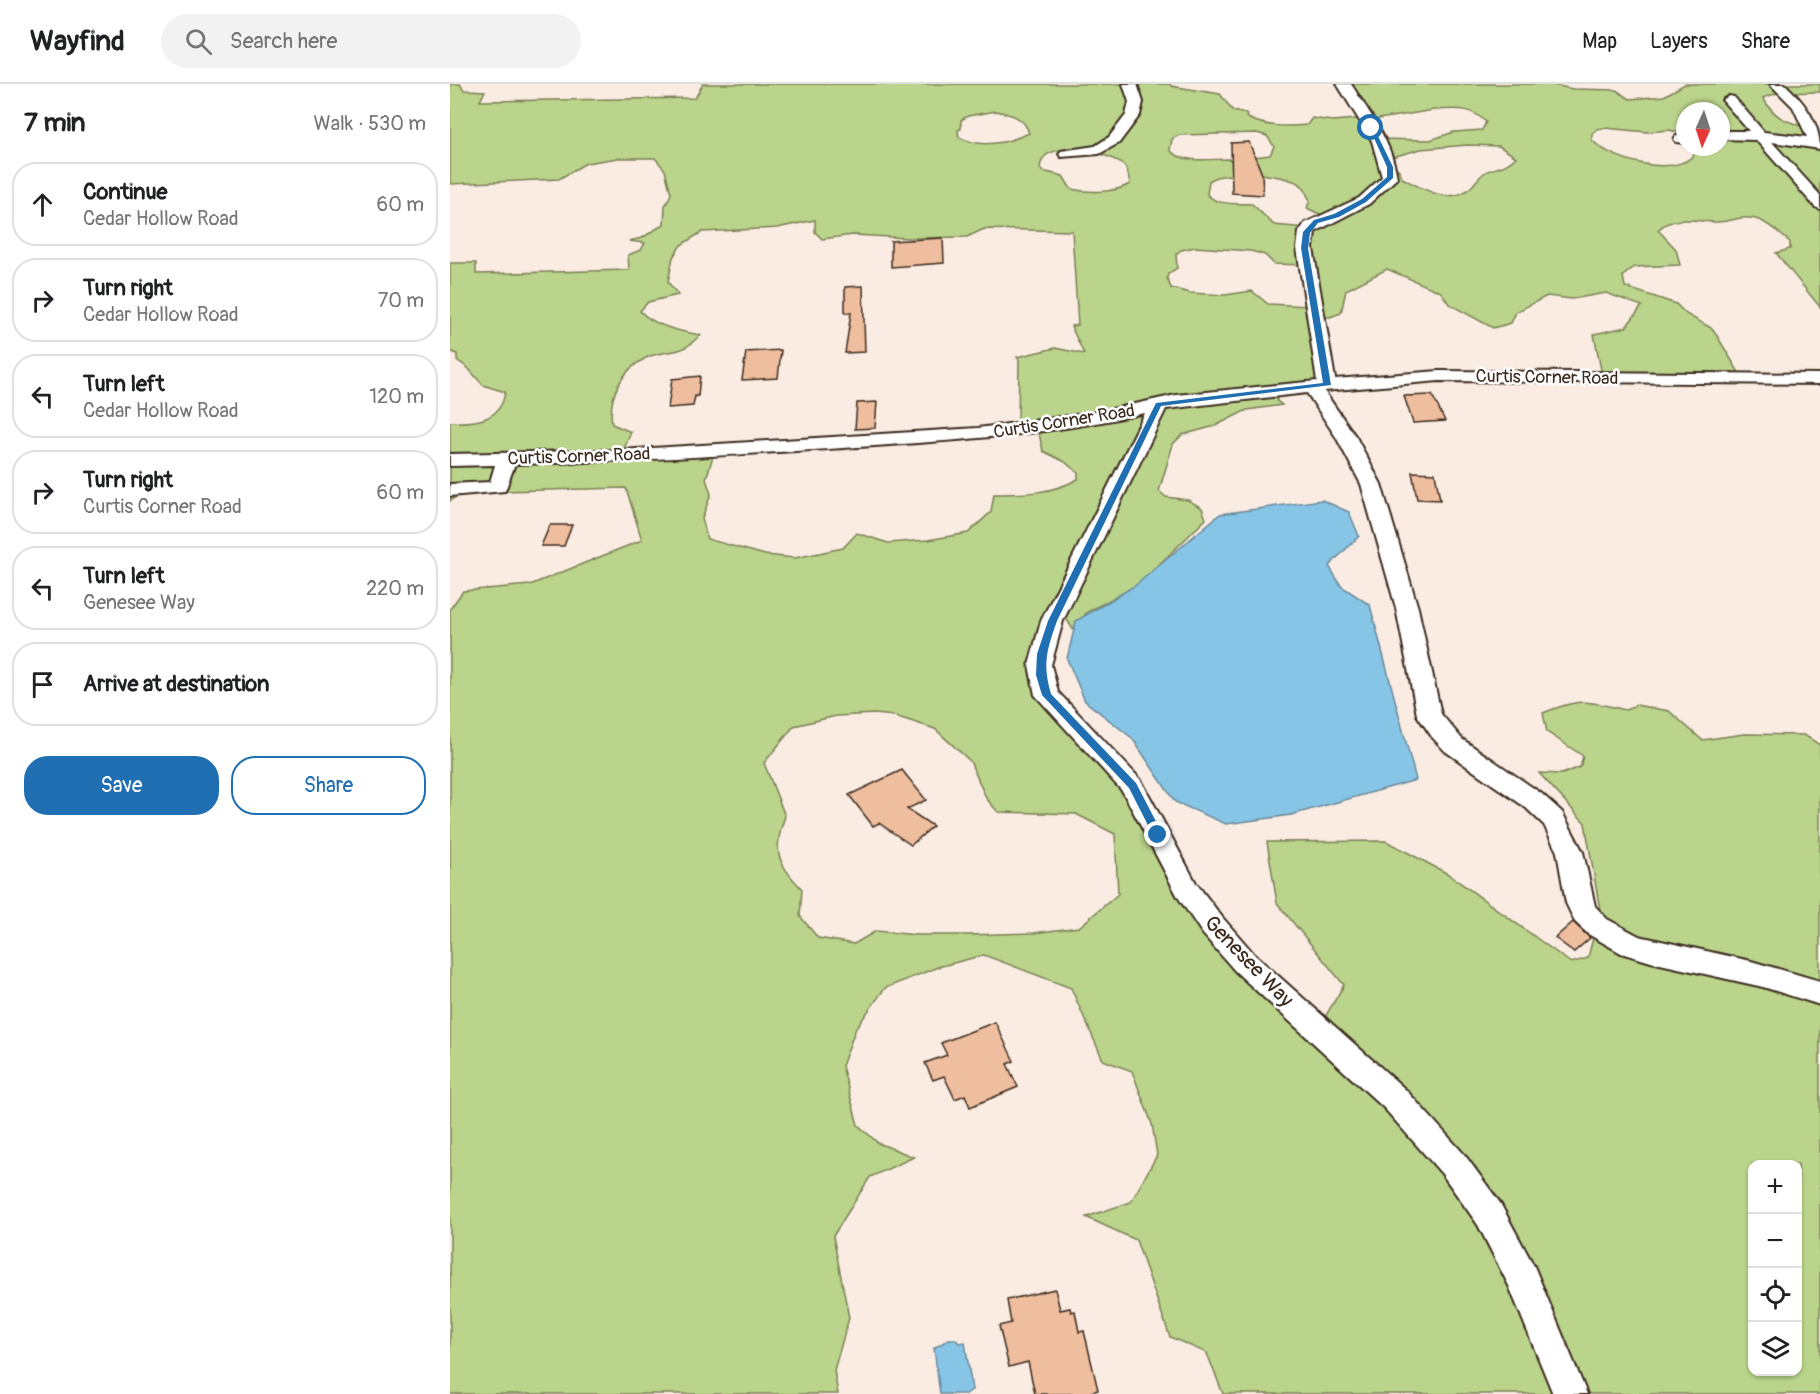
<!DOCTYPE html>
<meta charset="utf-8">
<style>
body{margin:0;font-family:Pangolin,sans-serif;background:#f2f2f2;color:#202124}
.controls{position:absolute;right:18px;bottom:18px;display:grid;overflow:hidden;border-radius:12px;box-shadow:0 2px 4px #0004}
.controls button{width:54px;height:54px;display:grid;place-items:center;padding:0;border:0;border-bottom:2px solid #e0e0e0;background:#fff;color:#202124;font:30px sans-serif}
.compass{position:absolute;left:1226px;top:18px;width:54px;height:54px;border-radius:50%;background:#fff;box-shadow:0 2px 4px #0004;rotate:183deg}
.stop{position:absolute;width:18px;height:18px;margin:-14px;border:4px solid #1f6fb2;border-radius:50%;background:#fff}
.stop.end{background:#1f6fb2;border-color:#fff;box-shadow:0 2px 6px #0008}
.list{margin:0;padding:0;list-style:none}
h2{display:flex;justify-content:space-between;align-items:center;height:78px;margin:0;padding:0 24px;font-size:26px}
h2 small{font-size:20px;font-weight:400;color:#757577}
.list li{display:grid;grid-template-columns:39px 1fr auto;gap:18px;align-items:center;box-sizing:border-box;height:84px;margin:0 12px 12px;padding:0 12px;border:2px solid #e0e0e0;border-radius:24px}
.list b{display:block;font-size:22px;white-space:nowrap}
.list p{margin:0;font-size:20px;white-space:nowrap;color:#757577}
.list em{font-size:20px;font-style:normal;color:#757577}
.actions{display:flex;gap:12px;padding:18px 24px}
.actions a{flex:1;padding:14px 0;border:2px solid #1f6fb2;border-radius:24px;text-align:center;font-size:21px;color:#1f6fb2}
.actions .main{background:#1f6fb2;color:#fff}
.icon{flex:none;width:33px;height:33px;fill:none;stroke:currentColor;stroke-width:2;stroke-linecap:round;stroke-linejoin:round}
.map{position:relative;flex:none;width:1370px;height:1310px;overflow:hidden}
header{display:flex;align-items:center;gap:36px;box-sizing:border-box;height:84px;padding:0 30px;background:#fff;border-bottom:2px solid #e0e0e0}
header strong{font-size:28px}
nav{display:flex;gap:33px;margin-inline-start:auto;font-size:21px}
.search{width:420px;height:54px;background:#f2f2f2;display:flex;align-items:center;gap:15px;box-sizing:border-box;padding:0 21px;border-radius:33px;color:#757577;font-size:22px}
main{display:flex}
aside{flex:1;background:#fff}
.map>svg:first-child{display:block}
.green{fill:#bad48b;stroke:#7a7f54;stroke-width:1.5;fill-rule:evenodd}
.water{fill:#87c5e7;stroke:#698797;stroke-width:1.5}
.building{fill:#efbe9f;stroke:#3b2a1e;stroke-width:1.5}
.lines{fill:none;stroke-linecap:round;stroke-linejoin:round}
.minor-casing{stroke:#3b2a1e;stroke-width:4}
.minor{fill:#fff;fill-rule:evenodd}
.route{fill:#1f6fb2}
.labels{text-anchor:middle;stroke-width:5;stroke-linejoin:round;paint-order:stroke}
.far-street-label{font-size:18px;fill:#3b2a1e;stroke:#fff}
.street-label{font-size:21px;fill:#3b2a1e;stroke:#fff}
</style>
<header>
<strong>Wayfind</strong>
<div class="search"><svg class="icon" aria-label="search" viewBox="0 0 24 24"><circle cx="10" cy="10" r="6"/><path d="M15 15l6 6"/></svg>Search here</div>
<nav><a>Map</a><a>Layers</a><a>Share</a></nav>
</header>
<main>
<aside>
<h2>7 min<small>Walk · 530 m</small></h2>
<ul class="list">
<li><svg class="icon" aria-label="ahead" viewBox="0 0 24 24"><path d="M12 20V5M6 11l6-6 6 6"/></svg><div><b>Continue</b><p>Cedar Hollow Road</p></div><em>60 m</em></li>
<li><svg class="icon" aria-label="right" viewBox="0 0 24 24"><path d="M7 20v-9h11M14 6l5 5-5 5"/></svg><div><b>Turn right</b><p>Cedar Hollow Road</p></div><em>70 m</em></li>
<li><svg class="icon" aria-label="left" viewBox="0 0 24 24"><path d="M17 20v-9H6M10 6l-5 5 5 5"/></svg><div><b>Turn left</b><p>Cedar Hollow Road</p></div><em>120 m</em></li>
<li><svg class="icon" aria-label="right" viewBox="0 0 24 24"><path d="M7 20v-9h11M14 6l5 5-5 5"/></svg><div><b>Turn right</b><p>Curtis Corner Road</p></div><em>60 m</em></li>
<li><svg class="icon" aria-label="left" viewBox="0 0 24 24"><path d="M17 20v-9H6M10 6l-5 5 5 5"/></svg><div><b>Turn left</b><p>Genesee Way</p></div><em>220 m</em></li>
<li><svg class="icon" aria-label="arrive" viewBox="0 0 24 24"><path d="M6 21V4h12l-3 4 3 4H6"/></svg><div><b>Arrive at destination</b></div></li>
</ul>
<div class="actions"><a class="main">Save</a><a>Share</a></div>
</aside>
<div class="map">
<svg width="1370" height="1310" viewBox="0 0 1370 1310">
<rect width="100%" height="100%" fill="#faece2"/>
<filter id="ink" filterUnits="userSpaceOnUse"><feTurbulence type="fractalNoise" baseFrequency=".0167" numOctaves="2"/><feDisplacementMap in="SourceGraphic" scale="12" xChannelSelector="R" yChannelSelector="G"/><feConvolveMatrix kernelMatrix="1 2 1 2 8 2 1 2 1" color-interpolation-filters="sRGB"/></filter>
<g filter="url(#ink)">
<path class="green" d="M3 0H10L14 6 35 7 30 17 245 14 253 0H720L721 2 770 10 783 27 797 30 796 33C813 43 838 43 857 41L862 34 882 37 907 35 892 0H1098L1123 5 1166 6 1180 15 1214 12 1235 0H1370V8L1327 9 1313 14C1325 34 1334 36 1354 43 1360 44 1365 50 1370 53V223L1326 169 1340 165V158C1331 151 1320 140 1309 136 1291 130 1283 138 1267 138 1248 138 1223 130 1208 146L1226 165 1230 181 1184 183 1173 192 1175 203 1226 220 1236 230 1263 245 1291 292 1152 291 1144 250 1176 243 1192 222 1156 209 1122 215 1097 212 1066 228 1061 239 1043 244 999 220 991 208 937 185 896 206 891 229 880 233H864L869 296 826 303 827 317 832 321 797 326 765 342 732 351 723 360 709 407 716 413 738 416 752 424 756 435 688 501 637 528 624 547 617 536 615 522 589 590 683 706 726 788 866 948 894 901 827 819 817 758 936 757 998 790 1121 879 1138 874 1150 826 1135 739 1089 689 1112 690 1130 683 1133 672 1097 648 1093 629C1132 613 1137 617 1176 626L1186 621 1219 627 1252 656 1294 650 1354 651 1370 661V1310H773L757 1269 720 1253 686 1156 636 1133 681 1118 707 1071 702 1040 682 987 653 976 621 904 534 871 488 883 435 904 406 944 392 982 408 1041 428 1059 464 1073 420 1093 383 1152 399 1234 384 1286 388 1310H0V525L13 507 80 501 192 456 176 404 5 408 7 412 0 417V338C25 339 51 337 55 308L33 301 18 284 7 276V270L0 267V179H26V190L179 186 178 171 191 166 195 159 179 157 192 154 214 140 215 122 221 110 215 86 205 74H168L136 79 109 95 0 100V1ZM984 26C1007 25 1019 22 1036 38L1032 46 1004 48 980 56 922 55 910 38ZM546 27C561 30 574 33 579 49 558 59 530 65 509 53L508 46 511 45V36L518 32ZM1235 27H1271V63H1248C1237 98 1160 77 1142 56V50L1147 45 1155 44 1197 48 1219 46 1235 50ZM807 49 817 52 824 62 820 71 805 73 804 78 785 80 779 75C763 75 731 80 720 66L722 55 729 51ZM1017 61 1049 62 1066 73C1052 87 1042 82 1033 90 1029 93 1025 99 1021 103 1000 123 972 104 952 94L949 86 935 75 971 65ZM617 64C634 65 659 70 673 81 678 85 679 94 680 100 664 109 639 109 621 105L613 92 592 87 590 84C592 68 603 68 617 64ZM793 89C805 89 846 93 853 103 856 107 856 111 860 116L857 124 886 138 867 145 824 141 802 120C787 119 766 122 757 110L759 97 766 93ZM365 136V148L372 155 403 151 459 154 517 153 534 145 622 147 628 241 621 242 634 270 605 264 567 273 569 276 568 339 588 345 593 367 615 378 628 389V395C601 410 574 410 544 410L541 428 518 449 478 456 438 459 407 449 393 464 345 474 315 471 257 455 252 434 261 410 256 395 264 369 171 373 181 348 162 340C158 313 171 286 196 274 207 268 221 269 232 265 239 263 245 255 251 251 231 248 204 242 190 227L198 218 228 211 218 198 223 173 231 161 252 148 327 144ZM745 163 801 167 815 171 824 180 855 181 859 222 818 220 802 207 775 211 740 209 721 204 717 194 718 190 727 184 726 170 731 166ZM424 630 445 632 485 645 520 677 536 714 548 728 626 730 665 750 668 810 629 843 584 849 517 851H467L426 847 404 860 368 854 350 832 352 805C326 777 323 768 335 732L314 679 344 642 386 632ZM1302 1080H1348V1288H1302Z"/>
<g class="water">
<polygon points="872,416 899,428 909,452 879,482 891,502 920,521 966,696 841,731 776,740 725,718 682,654 635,617 617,575 626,537 686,501 770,430"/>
<polygon points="499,1255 505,1255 509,1259 515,1258 522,1306 516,1310 490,1310 484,1264"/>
</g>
<g class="building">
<polygon points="799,58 812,90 813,111 782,109 781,59"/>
<polygon points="493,154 494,179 441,183 441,157"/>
<polygon points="413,202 415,268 395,269 401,229 395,229 395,203"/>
<polygon points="331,266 328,294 292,296 296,268"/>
<polygon points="250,292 248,312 245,312 243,322 218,324 222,295"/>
<polygon points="982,311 995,337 963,339 954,312"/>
<polygon points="427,318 425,344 405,345 407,319"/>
<polygon points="962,388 985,389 990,416 967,415"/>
<polygon points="100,441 122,441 114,462 91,462"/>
<polygon points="452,686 476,716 457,725 483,742 461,761 429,739 423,742 399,711"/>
<polygon points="1123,838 1140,854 1124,868 1105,854"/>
<polygon points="545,938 564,977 557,980 568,1003 520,1023 515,1011 505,1015 494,992 483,996 475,979 497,971 491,959"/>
<polygon points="605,1205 610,1226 620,1224 621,1228 625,1227 629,1248 634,1247 648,1306 634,1310 585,1310 578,1278 559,1283 549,1242 561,1239 557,1216"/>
</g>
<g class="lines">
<g class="minor-casing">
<g id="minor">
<polygon points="673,0 687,0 693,18 690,31 669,59 649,70 611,73 609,70 611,67 645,62 659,53 676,31 679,18"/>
<path d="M887 0H901C920 30 942 58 947 94L919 120 865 148 863 164 885 295 989 287 1370 290V300L989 297 874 307 906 353 931 400 968 524 991 630 1012 655 1092 710 1112 728 1133 768 1145 822 1157 835 1189 852 1301 877 1370 897V921L1313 903 1201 878 1171 869 1138 850 1125 838 1116 819 1107 768 1094 741 1075 723 995 667 982 653 967 631 946 524 911 400 886 353 857 309 716 325 613 537 601 581 608 608 691 696 746 799 772 833 805 871 956 1006 1014 1070 1050 1119 1084 1182 1137 1310H1103L1059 1202 1028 1141 992 1090 934 1024 785 887 752 849 728 813 673 708 585 611 579 581 591 537 695 329C591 353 485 358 379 365 274 371 170 378 65 380L55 407 0 412V400L40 398 45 381 0 382V370L170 366 528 344 649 328 726 311 867 297 847 164 849 148 855 139 909 114 932 93 922 57Z"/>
<path d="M1320 0H1335C1354 18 1370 38 1370 65L1322 58 1370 111V125L1365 123 1306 56 1271 55V47H1299L1272 16 1279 12 1284 13 1314 48 1357 53 1343 23Z"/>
<polygon points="1235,51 1235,59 1226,58 1224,55 1226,52"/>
</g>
</g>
<use href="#minor" class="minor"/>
</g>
</g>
<path class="route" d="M919 43 924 44 943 83V94L916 118 889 133 868 139 860 149 858 164 881 301 711 322 607 537C597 565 592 580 601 610L686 699 713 751 708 755 704 753 679 704 592 611 586 591 587 570 598 537 706 319 873 299 851 164 853 148 864 136 884 130 912 115 937 93V83Z"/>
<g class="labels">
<g class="far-street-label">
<text transform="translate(1097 293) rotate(1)" y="6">Curtis Corner Road</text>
<text transform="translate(614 337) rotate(-9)" y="6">Curtis Corner Road</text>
<text transform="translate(129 372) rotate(-2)" y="6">Curtis Corner Road</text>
</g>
<g class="street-label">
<text transform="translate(799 877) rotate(46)" y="7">Genesee Way</text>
</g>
</g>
</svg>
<div class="controls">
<button>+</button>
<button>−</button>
<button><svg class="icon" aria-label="locate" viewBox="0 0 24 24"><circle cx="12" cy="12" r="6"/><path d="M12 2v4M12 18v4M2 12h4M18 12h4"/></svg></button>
<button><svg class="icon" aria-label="layers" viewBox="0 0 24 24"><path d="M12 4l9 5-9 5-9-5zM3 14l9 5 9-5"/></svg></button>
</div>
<svg class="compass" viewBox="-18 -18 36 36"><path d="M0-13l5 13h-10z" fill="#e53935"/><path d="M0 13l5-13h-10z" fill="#757577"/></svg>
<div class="stop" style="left:921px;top:44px"></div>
<div class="stop end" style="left:708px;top:751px"></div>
</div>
</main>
